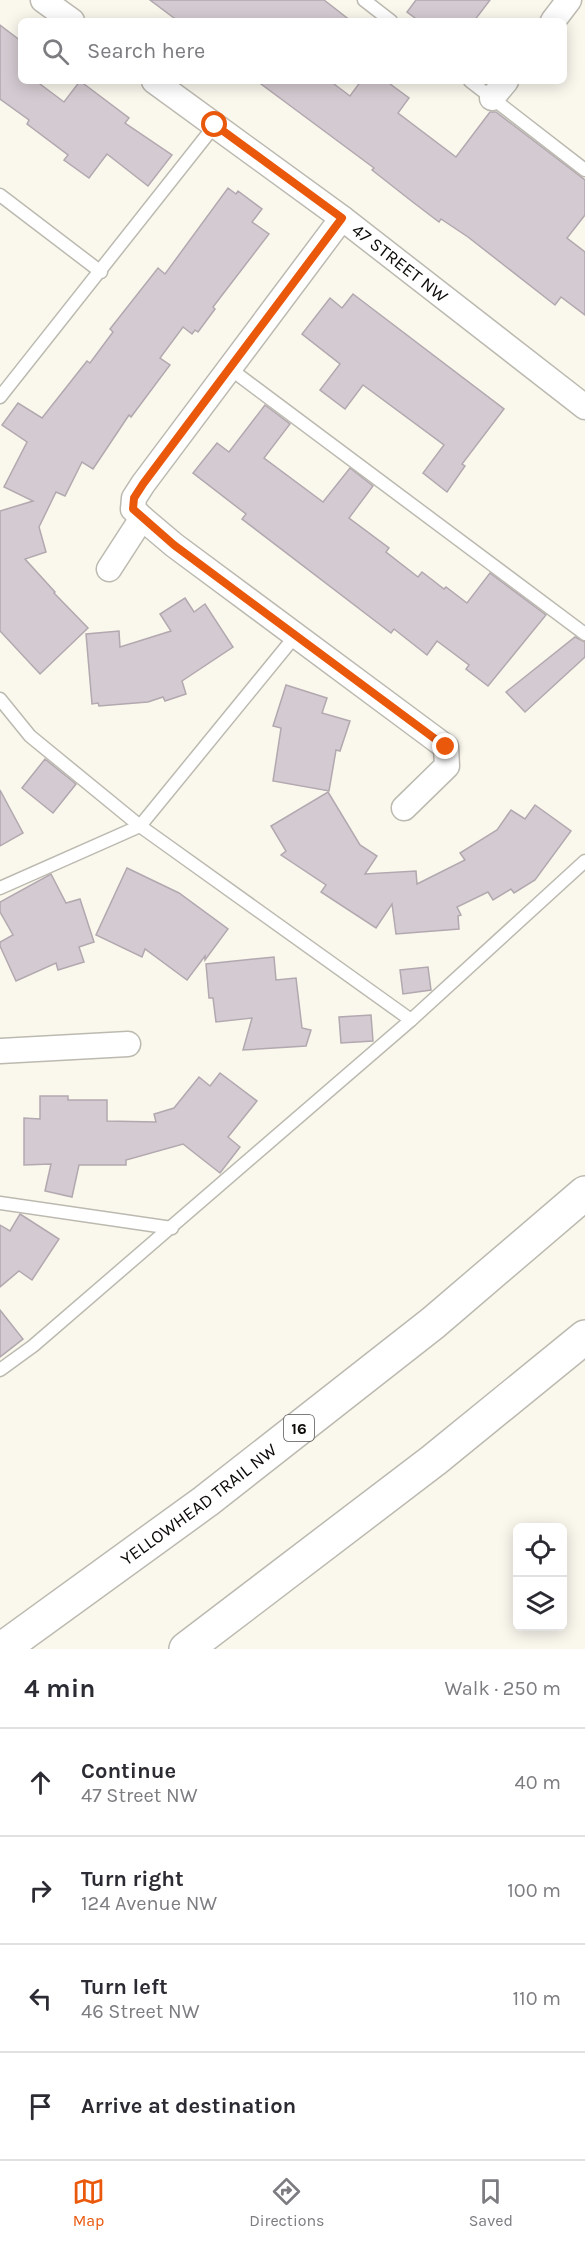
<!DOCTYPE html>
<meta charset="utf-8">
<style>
body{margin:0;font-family:Karla,sans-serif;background:#f2f2f3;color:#2b2b33}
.controls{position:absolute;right:18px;bottom:18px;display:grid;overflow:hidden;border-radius:9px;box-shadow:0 3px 15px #0003}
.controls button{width:54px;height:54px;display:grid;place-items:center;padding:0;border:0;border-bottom:2px solid #e1e1e2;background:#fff;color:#2b2b33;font:30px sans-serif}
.stop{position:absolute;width:18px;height:18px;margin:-14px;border:4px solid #ea580c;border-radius:50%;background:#fff}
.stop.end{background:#ea580c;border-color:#fff;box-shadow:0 2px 6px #0008}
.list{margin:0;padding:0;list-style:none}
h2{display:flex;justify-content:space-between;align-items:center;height:78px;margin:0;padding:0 24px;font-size:26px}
h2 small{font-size:20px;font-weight:400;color:#7c7c81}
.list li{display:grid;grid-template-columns:39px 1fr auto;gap:18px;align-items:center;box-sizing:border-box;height:108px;padding:0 24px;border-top:2px solid #e1e1e2}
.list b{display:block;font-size:22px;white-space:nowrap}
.list p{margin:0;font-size:20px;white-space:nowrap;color:#7c7c81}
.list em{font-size:20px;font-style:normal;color:#7c7c81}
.icon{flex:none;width:33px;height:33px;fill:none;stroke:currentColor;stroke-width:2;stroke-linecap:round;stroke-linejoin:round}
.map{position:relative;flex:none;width:585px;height:1649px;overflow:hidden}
.search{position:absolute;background:#fff;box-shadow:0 3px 15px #0003;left:18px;right:18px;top:18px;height:66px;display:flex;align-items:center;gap:15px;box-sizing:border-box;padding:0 21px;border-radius:9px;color:#7c7c81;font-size:22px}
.sheet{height:510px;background:#fff}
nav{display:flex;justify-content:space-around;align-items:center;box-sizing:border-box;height:84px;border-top:2px solid #e1e1e2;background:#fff;font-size:16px;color:#7c7c81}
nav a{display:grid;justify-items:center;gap:3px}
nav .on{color:#ea580c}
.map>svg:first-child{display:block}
.building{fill:#d4cad1;stroke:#b2a8af;stroke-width:1.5}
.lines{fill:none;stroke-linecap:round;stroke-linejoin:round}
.service-casing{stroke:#bcbab0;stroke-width:15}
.minor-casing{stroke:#bcbab0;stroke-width:27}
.motorway-casing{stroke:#bcbab0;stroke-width:36}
.service{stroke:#fff;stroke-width:12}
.minor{stroke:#fff;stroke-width:24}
.motorway{stroke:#fff;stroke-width:33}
.route{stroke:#ea580c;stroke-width:8}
.labels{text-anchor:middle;stroke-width:6;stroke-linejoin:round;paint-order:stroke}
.shield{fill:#fff;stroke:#555452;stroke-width:1.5}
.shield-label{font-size:16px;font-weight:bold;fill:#0c0b08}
.street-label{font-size:18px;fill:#0c0b08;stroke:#fff}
</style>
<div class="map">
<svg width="585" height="1649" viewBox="0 0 585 1649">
<rect width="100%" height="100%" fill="#faf8ed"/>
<g class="building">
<polygon points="150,0 324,0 351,21 178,21"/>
<polygon points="416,0 490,0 474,21 419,21 407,12"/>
<polygon points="0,25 21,41 21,81 36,81 64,102 80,81 129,118 125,123 172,155 148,186 107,154 89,178 64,160 68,155 27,124 29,120 0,99"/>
<polygon points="257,81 330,81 350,96 361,81 386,81 409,98 398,113 456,157 490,112 496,112 585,180 585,215 567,238 585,252 585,315 561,297 555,305 468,237 441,219 439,222 414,203 372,170 374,168"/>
<polygon points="228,188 236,194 238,191 262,209 252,222 269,234 213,307 215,309 198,332 195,330 192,334 183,327 160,358 170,365 131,417 129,415 93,469 82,462 65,496 56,492 39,527 46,552 25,559 55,592 54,593 88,628 40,674 0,631 0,511 33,501 4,487 27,442 2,425 18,403 42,418 87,361 90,363 113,332 110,329 158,268 165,274"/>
<polygon points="353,294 504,409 462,464 465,466 447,492 423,473 444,445 363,385 345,409 320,390 340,364 302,334 330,298 342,308"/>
<polygon points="265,405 290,424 264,458 323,502 350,468 373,486 349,518 389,548 386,552 418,577 422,572 444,589 446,587 467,603 490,573 546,615 488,686 466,669 469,665 437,641 427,655 394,629 391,633 242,519 246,514 193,473 217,443 229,452"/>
<polygon points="185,598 194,612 205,604 233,647 182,681 186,694 165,701 163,697 148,702 99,706 98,703 92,704 86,634 119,631 120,647 171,631 160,614"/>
<polygon points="575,637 585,642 585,657 525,712 506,692"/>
<polygon points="286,685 327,698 322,713 350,721 340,751 336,750 329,791 273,781 281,728 273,726"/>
<polygon points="45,759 76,784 53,813 22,788"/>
<polygon points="0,790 23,833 0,846"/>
<polygon points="328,792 360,845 377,856 365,874 416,871 417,884 465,860 460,853 497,830 511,810 525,819 535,805 571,831 535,880 514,893 511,889 493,900 488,892 457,907 461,915 458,916 459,929 396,934 392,904 376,928 321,892 326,885 281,855 286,851 271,826"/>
<polygon points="127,868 179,893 228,929 205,960 205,956 187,980 145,949 142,957 96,935"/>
<polygon points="51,874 66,903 80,899 94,942 79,947 84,962 58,970 56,963 16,981 0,946 0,942 13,935 0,912 0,902"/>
<polygon points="274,957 276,980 296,978 302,1028 311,1030 306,1046 243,1050 252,1018 216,1022 213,998 209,998 206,964"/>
<polygon points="428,967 431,990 403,994 400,970"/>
<polygon points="371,1015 373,1041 341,1043 339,1017"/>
<polygon points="220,1073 257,1101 228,1137 240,1147 220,1173 183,1144 126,1160 126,1165 79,1165 72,1197 45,1191 51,1164 24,1165 24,1118 40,1119 40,1096 68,1096 68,1100 107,1100 107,1121 156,1122 154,1114 174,1108 199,1077 210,1086"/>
<polygon points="20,1214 59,1239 32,1280 19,1271 0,1287 0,1225 10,1231"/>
<polygon points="0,1310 23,1339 0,1357"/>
</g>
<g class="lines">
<g class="service-casing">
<g id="service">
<polyline points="364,0 391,21"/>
<polyline points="470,81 585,170"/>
<polyline points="0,195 101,272"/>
<polyline points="229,368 585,634"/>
<polyline points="0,397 215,125"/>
<polyline points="0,699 30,736 140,826 411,1020"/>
<polyline points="0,888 140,826 296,635"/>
<polyline points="0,1203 172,1228"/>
<polyline points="0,1370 33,1346 411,1020 585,861"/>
</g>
</g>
<g class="minor-casing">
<g id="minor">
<polyline points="43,0 72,21"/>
<polyline points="553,21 569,0"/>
<path id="s1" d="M154 81 342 218 585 407"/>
<polyline points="492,98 506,81"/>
<polyline points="142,518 174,545 446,747 447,766 404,808"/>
<polyline points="109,569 142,518 133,509 134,498 143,484 342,218"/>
<polyline points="0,1051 128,1044"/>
</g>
</g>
<g class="motorway-casing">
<g id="motorway">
<path id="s2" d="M2 1649 206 1501 433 1323 585 1193"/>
<polyline points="186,1649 434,1460 585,1337"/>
</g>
</g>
<use href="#service" class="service"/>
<use href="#minor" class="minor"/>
<use href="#motorway" class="motorway"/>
</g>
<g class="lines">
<polyline class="route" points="215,125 342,218 143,484 134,498 133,509 174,545 446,747"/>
</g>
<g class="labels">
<rect class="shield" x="284" y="1415" width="30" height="26" rx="4.5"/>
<g class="shield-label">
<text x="299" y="1434">16</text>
</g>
<g class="street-label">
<text dy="6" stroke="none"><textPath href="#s1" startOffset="306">47 STREET NW</textPath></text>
<text dy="6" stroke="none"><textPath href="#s2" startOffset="244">YELLOWHEAD TRAIL NW</textPath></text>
</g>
</g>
</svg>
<div class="controls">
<button><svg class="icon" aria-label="locate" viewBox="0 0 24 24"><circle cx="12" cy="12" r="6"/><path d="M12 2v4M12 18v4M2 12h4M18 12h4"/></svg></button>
<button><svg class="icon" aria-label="layers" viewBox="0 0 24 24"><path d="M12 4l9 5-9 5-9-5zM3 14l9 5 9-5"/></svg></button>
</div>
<div class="stop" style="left:215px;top:125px"></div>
<div class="stop end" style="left:446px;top:747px"></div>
<div class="search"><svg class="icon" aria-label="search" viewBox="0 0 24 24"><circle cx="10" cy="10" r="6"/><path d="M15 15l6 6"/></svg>Search here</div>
</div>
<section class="sheet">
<h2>4 min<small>Walk · 250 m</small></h2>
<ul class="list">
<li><svg class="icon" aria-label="ahead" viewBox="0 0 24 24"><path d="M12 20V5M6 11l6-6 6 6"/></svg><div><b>Continue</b><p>47 Street NW</p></div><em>40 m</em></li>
<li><svg class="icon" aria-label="right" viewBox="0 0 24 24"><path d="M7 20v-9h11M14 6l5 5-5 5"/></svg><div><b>Turn right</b><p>124 Avenue NW</p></div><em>100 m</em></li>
<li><svg class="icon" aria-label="left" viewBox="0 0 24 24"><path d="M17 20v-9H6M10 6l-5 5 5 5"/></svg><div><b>Turn left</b><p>46 Street NW</p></div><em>110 m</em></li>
<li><svg class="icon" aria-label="arrive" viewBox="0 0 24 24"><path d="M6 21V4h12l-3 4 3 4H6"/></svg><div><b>Arrive at destination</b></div></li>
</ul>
</section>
<nav>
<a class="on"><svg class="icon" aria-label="map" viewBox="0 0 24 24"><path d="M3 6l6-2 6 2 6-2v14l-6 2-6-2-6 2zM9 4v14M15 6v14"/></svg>Map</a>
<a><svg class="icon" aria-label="directions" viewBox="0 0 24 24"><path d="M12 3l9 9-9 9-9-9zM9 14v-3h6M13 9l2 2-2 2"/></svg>Directions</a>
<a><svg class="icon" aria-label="saved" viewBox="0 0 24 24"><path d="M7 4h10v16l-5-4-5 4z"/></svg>Saved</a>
</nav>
